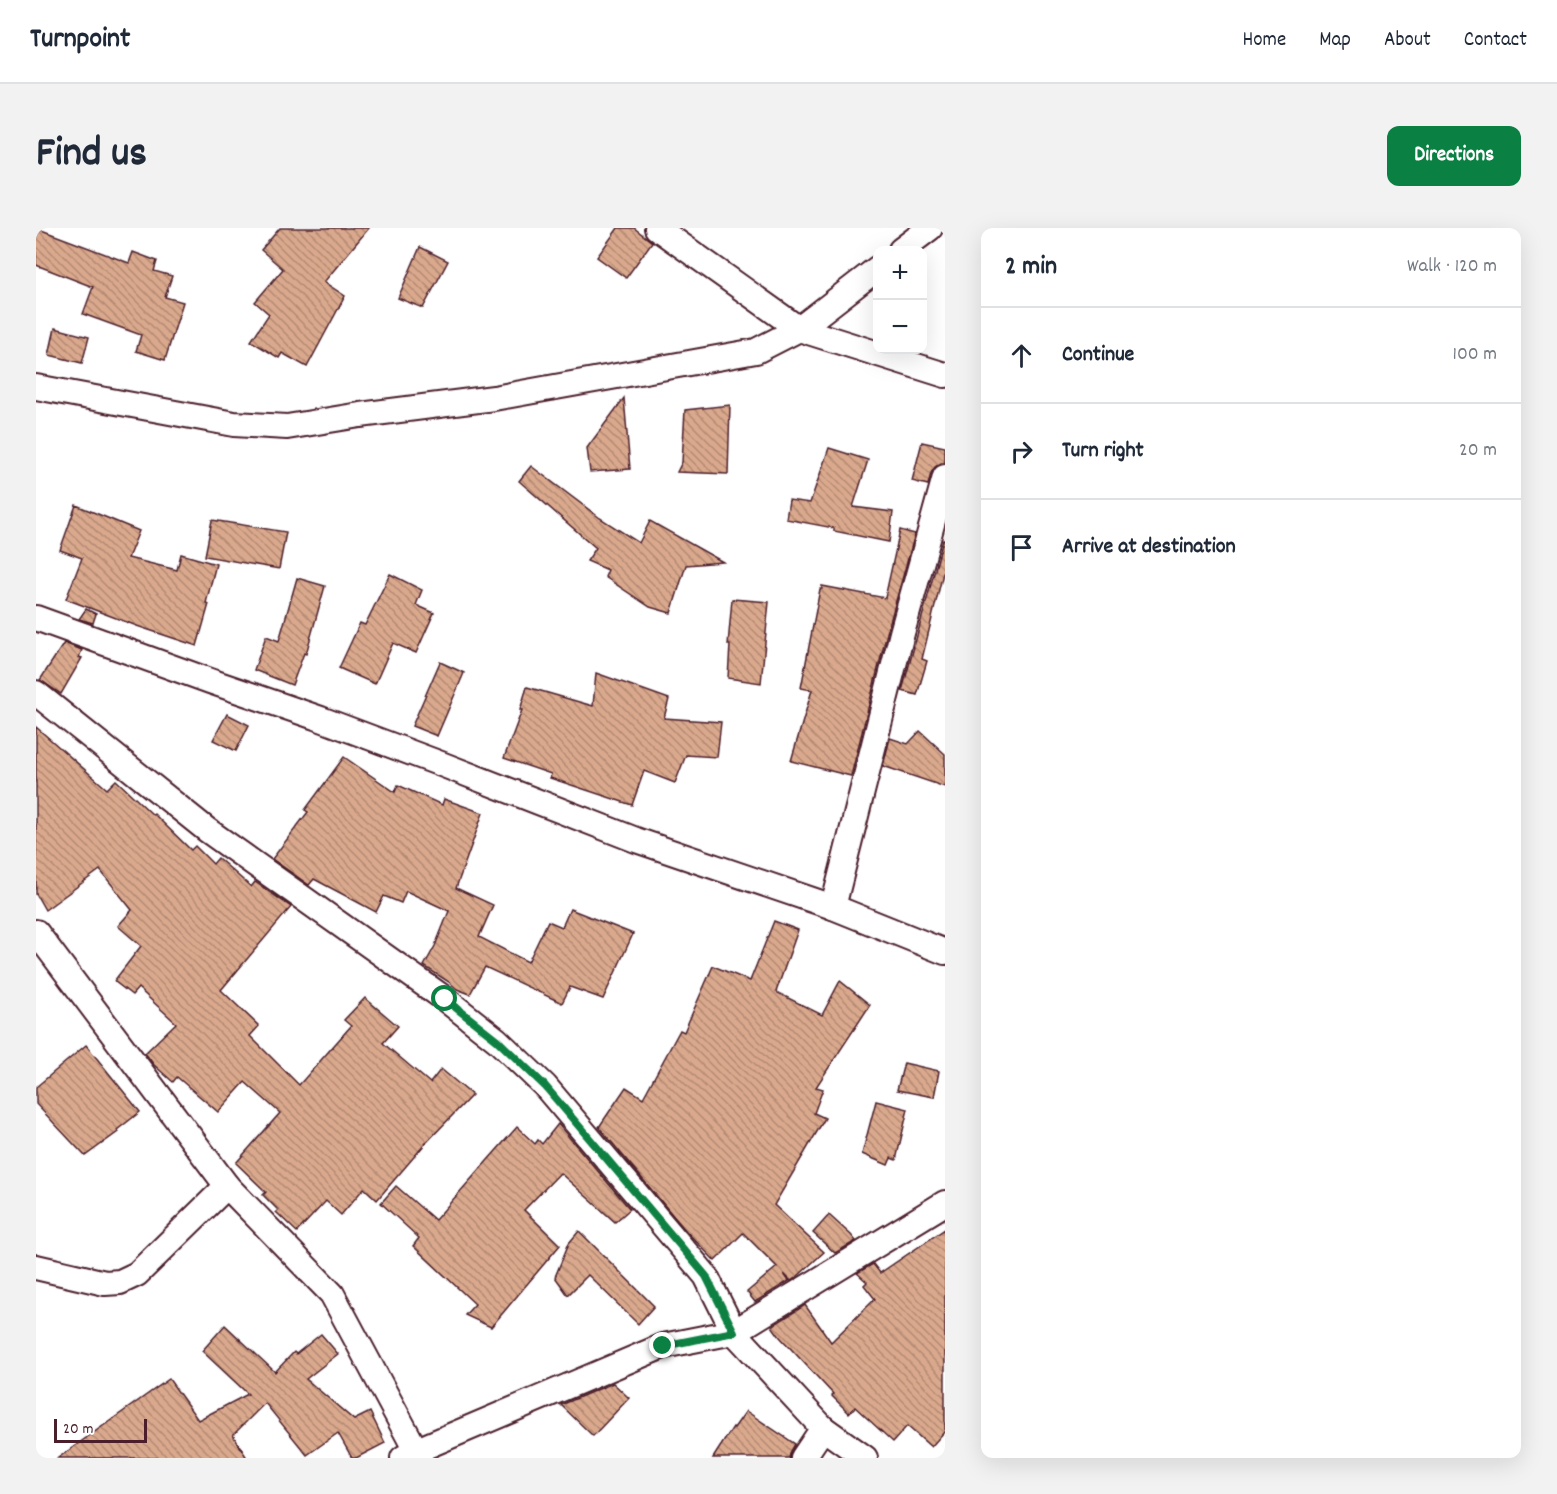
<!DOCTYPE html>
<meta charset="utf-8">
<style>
body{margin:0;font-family:Dekko,sans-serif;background:#f2f2f3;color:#1f2937}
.controls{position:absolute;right:18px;top:18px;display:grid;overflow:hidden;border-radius:12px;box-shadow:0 6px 24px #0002}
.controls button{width:54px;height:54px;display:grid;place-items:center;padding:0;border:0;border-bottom:2px solid #e0e1e3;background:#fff;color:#1f2937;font:30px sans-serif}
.scale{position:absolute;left:18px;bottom:15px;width:93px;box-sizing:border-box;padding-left:6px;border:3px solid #4a1f2b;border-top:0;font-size:16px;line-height:21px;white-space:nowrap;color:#4a1f2b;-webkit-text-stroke:4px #fff;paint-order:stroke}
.stop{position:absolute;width:18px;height:18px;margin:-14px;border:4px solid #0b8043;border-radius:50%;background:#fff}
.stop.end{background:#0b8043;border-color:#fff;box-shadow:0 2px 6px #0008}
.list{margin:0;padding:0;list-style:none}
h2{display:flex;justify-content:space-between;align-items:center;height:78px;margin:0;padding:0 24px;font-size:26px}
h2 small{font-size:20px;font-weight:400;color:#747a83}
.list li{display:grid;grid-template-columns:39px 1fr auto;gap:18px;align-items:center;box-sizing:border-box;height:96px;padding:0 24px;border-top:2px solid #e0e1e3}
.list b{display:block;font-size:22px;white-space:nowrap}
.list em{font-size:20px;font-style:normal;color:#747a83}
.icon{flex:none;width:33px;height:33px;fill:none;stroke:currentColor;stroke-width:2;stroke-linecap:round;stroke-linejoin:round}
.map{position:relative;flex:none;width:909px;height:1230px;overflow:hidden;border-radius:12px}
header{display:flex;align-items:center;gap:36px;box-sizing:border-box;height:84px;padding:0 30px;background:#fff;border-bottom:2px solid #e0e1e3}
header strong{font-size:28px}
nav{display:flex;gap:33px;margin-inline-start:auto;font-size:21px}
.intro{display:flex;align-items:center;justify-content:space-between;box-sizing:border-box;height:144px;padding:0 36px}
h1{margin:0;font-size:42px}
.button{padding:15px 27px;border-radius:12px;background:#0b8043;color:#fff;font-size:21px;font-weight:700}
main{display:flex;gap:36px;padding:0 36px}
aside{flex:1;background:#fff;border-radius:12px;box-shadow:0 6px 24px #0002}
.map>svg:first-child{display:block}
.building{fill:url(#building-back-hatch);stroke:#4a1f2b;stroke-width:1.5}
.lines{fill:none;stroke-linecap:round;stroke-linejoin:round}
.minor-casing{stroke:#4a1f2b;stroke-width:28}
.minor{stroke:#fff;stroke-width:24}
.route{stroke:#0b8043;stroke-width:8}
</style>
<header>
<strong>Turnpoint</strong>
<nav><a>Home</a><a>Map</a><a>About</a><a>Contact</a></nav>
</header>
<div class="intro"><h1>Find us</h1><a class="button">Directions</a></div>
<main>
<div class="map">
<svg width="909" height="1230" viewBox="0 0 909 1230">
<defs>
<pattern id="building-back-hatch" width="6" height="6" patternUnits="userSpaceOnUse" patternTransform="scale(1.5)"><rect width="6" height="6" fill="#daa98d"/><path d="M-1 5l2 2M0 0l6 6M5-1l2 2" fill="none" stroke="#b38973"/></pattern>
</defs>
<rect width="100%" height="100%" fill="#fff"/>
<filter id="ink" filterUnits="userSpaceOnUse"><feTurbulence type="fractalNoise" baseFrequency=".0167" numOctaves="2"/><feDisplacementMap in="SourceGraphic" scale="12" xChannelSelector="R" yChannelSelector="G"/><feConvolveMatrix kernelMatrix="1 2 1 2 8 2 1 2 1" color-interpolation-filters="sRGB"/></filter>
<g filter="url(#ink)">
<g class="building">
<polygon points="0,0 93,35 97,24 121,33 118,43 136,48 129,69 147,74 129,132 100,123 105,107 47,86 57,59 0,37"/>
<polygon points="244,0 333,0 288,54 309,68 271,139 246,125 243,130 215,113 233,86 219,74 247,41 225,22"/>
<polygon points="582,0 598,0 616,14 590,50 561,29"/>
<polygon points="384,19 412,33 387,80 362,70"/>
<polygon points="19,100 53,109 46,135 13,127"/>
<polygon points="588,170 594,241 554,244 551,220"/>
<polygon points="694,177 692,246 641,244 646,234 649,182"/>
<polygon points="886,214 909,219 909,235 905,235 899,239 895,245 892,257 876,253"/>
<polygon points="793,220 832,232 817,279 857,284 853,314 798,303 798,300 750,291 753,272 774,275"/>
<polygon points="495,238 564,290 603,315 614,293 687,334 650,337 635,385 614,379 569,349 572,342 551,333 560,320 483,253"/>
<polygon points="40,277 103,303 92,330 141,342 145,326 180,336 170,375 173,376 161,418 101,398 30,371 46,330 24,322"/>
<polygon points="176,292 250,304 243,341 169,328"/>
<polygon points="864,302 879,306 852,401 815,548 755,533 776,462 765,460 784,361 786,361 786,358 849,370"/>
<polygon points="907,312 909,312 909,337 886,431 891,433 881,467 866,463"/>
<polygon points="354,346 386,362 380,377 398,385 380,425 357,415 339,456 303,440 324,395 329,397"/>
<polygon points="261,350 289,358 270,426 268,425 256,457 218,442 230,408 243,413"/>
<polygon points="696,371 733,374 725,455 692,450 694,417 692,417"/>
<polygon points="50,381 60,386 57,395 43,391"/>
<polygon points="28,415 46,422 43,429 46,430 25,466 4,452"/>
<polygon points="404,434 428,445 401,508 376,498"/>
<polygon points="560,445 633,471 628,490 685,494 681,529 650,527 639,555 608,543 596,577 514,550 515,546 468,530 486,482 484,482 491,459 557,478"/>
<polygon points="191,486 213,497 200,523 177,512"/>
<polygon points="0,499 71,561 80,552 117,587 118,586 155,622 159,618 177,636 182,630 215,659 219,654 255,679 185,762 223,798 214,808 263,857 315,798 308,792 329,770 362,798 347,815 394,855 405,841 436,867 389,916 341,972 328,960 305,987 290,973 261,1004 240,984 242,982 227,967 230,964 200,935 244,885 209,854 182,884 141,849 137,854 118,837 109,825 140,795 102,760 96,767 78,753 105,718 82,698 96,682 64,642 9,682 0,666"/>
<polygon points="884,503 909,526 909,559 847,538 854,510 872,516"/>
<polygon points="308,529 359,564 362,557 406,577 408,571 447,585 420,660 457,677 443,709 492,734 512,693 526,699 534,681 597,706 567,771 534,759 526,775 449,739 434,766 421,761 413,754 388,738 399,718 413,683 370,663 365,675 348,668 340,684 278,651 273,657 236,631 272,584 269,582"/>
<polygon points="738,693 762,702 740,764 786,787 804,753 834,777 780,859 787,861 778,885 789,890 738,977 788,1024 762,1048 755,1053 748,1046 753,1053 719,1074 711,1064 741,1039 707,1005 679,1033 650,1003 563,899 590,859 607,870 644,802 648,804 677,738 714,753"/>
<polygon points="50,817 104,884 81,902 82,904 49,928 0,876 0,859"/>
<polygon points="868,835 903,843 898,869 861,862"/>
<polygon points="840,873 872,881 860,932 855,930 852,937 826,926"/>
<polygon points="522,896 594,981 579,994 524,945 488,982 524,1017 455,1099 429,1087 439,1076 377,1018 383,1010 345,975 360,958 399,992 481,899 499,916 502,912 506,916"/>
<polygon points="793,987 815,1007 820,1013 799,1025 777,1005"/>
<polygon points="909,1001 909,1203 895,1219 871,1198 857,1214 819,1179 813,1185 796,1168 797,1166 744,1109 736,1098 769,1077 795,1114 839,1071 828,1057 831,1054 821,1045 837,1036 844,1045"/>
<polygon points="543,1003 618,1078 602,1096 552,1047 532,1067 519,1049 533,1015"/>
<polygon points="189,1097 239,1144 258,1124 260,1126 285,1106 302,1126 270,1151 318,1192 334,1184 349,1215 320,1230 316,1230 302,1205 271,1227 229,1175 197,1207 211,1230 22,1230 133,1151 162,1192 212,1166 166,1123"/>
<polygon points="577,1155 593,1170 557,1208 525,1177"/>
<polygon points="710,1183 759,1216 755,1223 753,1230 677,1230 697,1199 698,1200"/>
</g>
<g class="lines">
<g class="minor-casing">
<g id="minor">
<polyline points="621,0 763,101 909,147"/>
<polyline points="865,22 894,0"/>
<polyline points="0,159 198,196 251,199 324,187 458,170 720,123 763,101 842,40"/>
<polyline points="0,390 174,453 285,491 405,536 600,612 797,679 909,724"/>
<polyline points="0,465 171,602 409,771 461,812 509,858 670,1048 698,1104 787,1200 829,1230"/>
<polyline points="797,679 866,405 909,249"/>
<polyline points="0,704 191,958 296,1066 384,1230"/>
<polyline points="0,1039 69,1055 84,1054 101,1046 191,958"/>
<polyline points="367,1230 379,1223 627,1118 698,1104 909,975"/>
<polyline points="767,1230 787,1200"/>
</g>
</g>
<use href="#minor" class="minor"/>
</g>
</g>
<g class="lines" filter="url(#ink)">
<polyline class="route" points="409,771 461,812 509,858 670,1048 698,1104 627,1118"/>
</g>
</svg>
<div class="controls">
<button>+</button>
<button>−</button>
</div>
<div class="scale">20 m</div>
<div class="stop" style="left:409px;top:771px"></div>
<div class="stop end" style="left:627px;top:1118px"></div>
</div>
<aside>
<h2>2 min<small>Walk · 120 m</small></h2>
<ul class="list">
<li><svg class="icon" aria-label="ahead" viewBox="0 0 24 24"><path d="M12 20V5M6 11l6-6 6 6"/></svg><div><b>Continue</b></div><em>100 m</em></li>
<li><svg class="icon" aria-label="right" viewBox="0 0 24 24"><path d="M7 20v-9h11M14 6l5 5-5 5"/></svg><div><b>Turn right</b></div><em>20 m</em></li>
<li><svg class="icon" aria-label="arrive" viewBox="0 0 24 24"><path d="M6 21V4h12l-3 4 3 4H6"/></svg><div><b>Arrive at destination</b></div></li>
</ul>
</aside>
</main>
